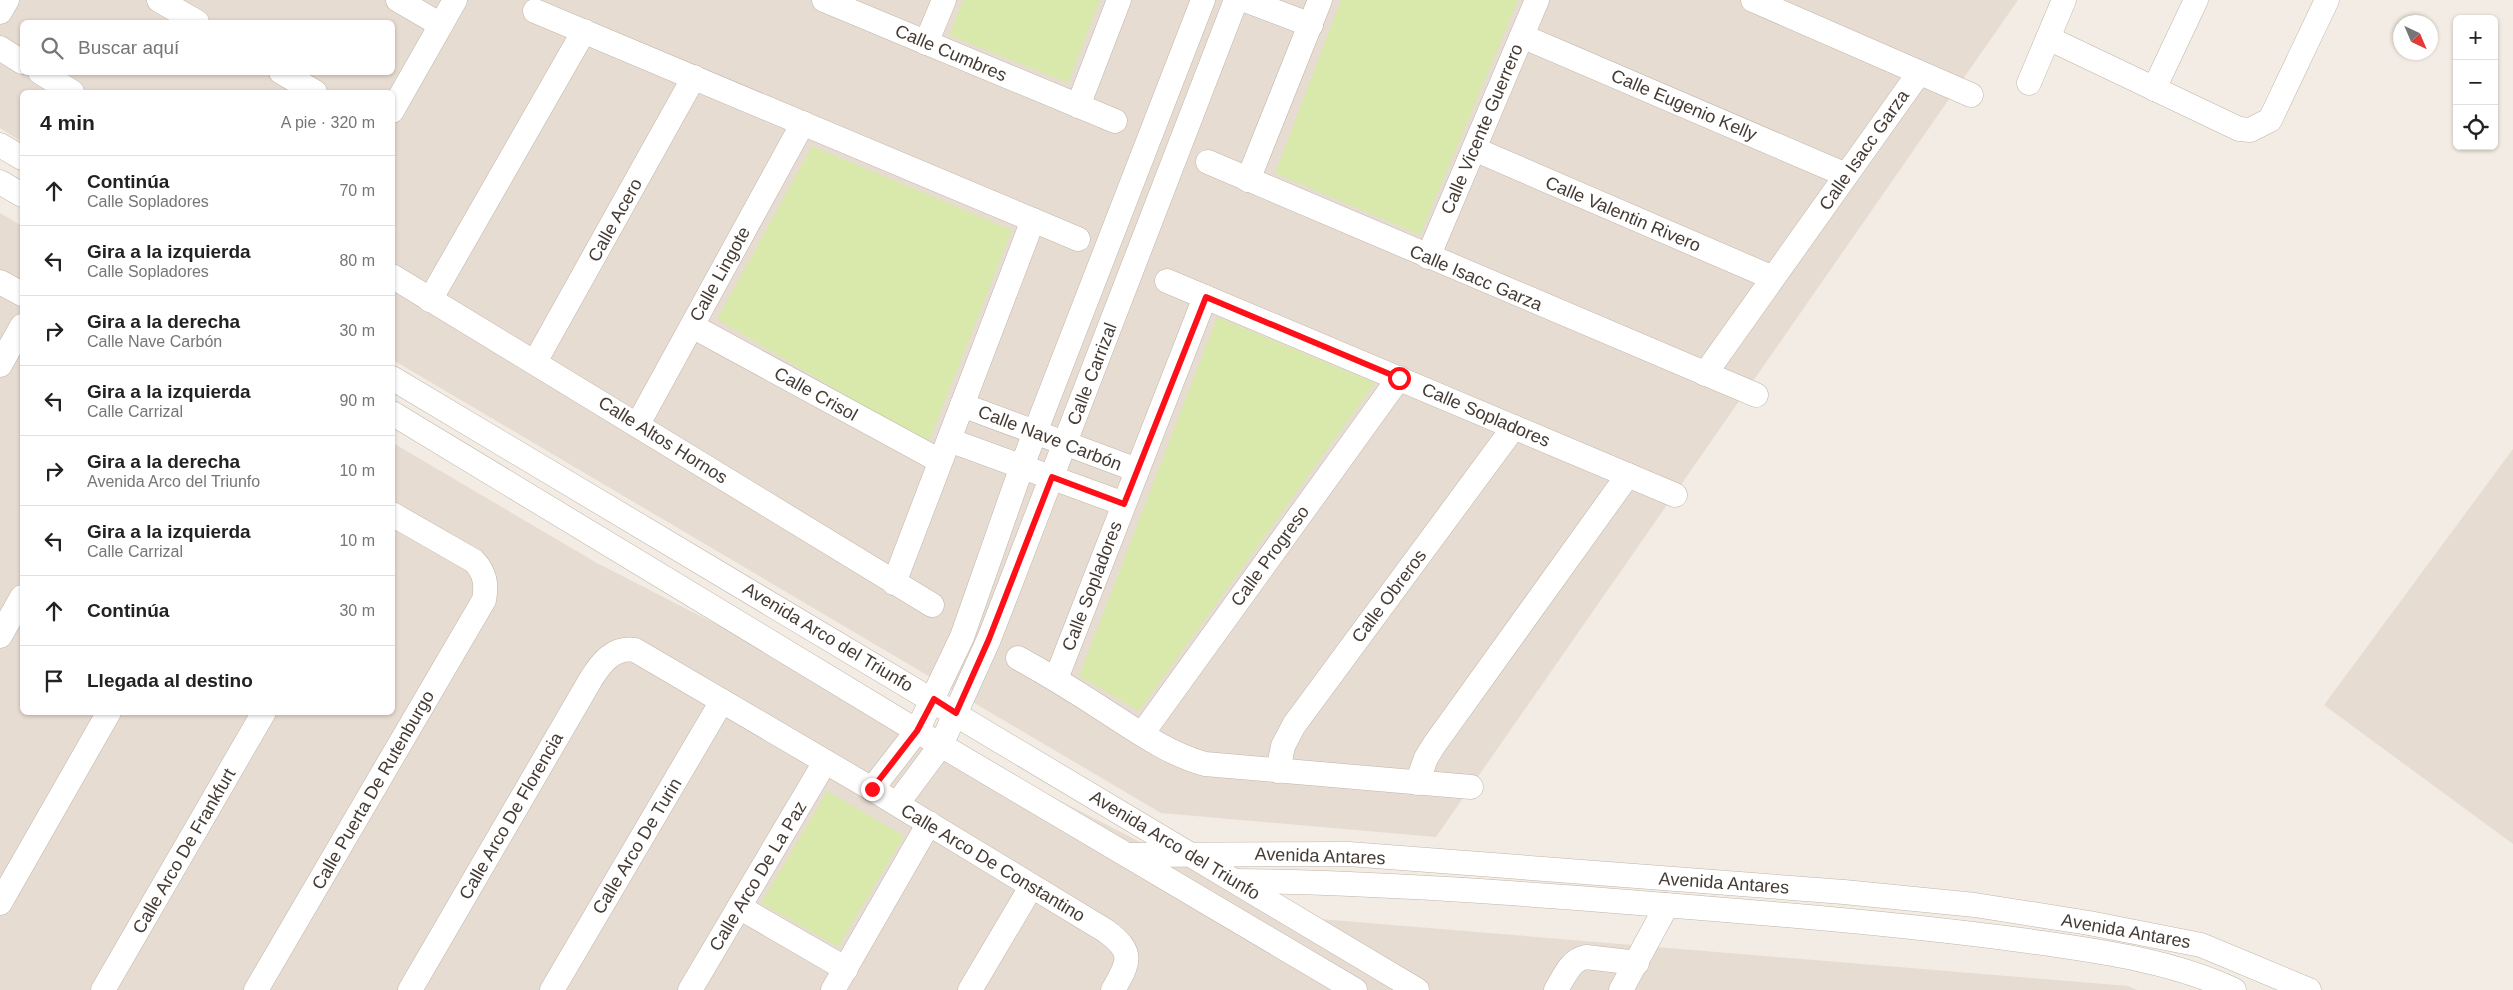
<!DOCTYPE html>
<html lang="es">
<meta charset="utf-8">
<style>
body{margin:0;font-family:Arial,sans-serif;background:#f6f6f6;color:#222}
.controls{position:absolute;right:15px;top:15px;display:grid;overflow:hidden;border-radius:8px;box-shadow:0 1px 4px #0004}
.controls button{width:45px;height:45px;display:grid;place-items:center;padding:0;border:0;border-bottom:1px solid #e0e0e0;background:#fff;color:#222;font:25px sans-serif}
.compass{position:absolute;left:2393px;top:15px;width:45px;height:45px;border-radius:50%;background:#fff;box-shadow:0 1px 4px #0004;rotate:136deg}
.stop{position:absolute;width:15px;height:15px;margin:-11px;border:4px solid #ff0f17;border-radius:50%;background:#fff}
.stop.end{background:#ff0f17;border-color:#fff;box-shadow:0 1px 5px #0008}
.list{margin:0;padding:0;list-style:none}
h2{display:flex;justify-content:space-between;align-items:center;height:65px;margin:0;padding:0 20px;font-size:21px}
h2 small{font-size:16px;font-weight:400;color:#767676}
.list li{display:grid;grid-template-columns:32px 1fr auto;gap:15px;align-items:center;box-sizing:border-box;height:70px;padding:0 20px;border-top:1px solid #e0e0e0}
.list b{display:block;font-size:19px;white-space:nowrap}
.list p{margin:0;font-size:16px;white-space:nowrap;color:#767676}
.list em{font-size:16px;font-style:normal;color:#767676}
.icon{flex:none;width:28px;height:28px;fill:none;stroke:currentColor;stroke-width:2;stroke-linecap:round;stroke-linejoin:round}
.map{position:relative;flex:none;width:2513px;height:990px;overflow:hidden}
.search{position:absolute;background:#fff;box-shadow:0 1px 4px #0004;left:20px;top:20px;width:375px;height:55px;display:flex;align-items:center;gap:12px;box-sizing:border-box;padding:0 18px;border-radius:8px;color:#767676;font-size:19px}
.panel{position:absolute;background:#fff;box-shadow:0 1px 4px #0004;left:20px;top:90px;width:375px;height:625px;border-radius:8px}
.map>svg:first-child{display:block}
.residential{fill:#e7dcd2;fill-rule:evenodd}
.green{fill:#d8e9ab}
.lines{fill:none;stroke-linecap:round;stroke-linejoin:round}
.minor-casing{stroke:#c1b4a9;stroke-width:25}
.minor{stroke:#fff;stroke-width:24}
.route{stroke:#ff0f17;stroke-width:6}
.labels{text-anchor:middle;stroke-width:4;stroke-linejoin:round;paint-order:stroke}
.street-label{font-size:18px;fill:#453b34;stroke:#fff}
</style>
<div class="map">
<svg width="2513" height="990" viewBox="0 0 2513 990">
<rect width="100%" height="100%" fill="#f3ece4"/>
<g class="residential">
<path d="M0 0H2018L1436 837 1161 813 393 360 392 92H22V142L0 128ZM22 22H392V72H22Z"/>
<polygon points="0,213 22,226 22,712 392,712 393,443 597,563 1284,916 2128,986 2137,990 0,990"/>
<polygon points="2513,449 2513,844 2324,705"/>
</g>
<g class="green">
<polygon points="963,0 1100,0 1068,83 949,35"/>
<polygon points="1341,0 1518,0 1420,235 1275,173"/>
<polygon points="812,146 1012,230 928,444 717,319"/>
<polygon points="1217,317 1375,383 1139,711 1079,676"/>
<polygon points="827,791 904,836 838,947 761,903"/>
</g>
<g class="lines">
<g class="minor-casing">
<g id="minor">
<polyline points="159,0 197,22"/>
<polyline points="398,0 441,25"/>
<polyline points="824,0 1115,121"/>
<polyline points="1245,0 1311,25"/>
<polyline points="1753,0 1971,95"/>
<polyline points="535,11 1078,239"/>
<polyline points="0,12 7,0"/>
<polyline points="1522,36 1846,175"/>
<polyline points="2048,38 2239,129 2250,130 2270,120 2327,0"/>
<polyline points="926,43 944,0"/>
<polyline points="0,48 22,62"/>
<polyline points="40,72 72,92"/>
<polyline points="281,72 315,92"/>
<polyline points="2029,83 2064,0"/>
<polyline points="2154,89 2196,0"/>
<polyline points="1078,106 1119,0"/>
<polyline points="392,111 455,0"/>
<polyline points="0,145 22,158"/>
<polyline points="1474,149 1773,278"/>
<polyline points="1208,162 1756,395"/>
<polyline points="1248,180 1320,0"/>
<polyline points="0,182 22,195"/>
<polyline points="1428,257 1537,0"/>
<polyline points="392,276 932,605"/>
<polyline points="1167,281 1675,495"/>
<polyline points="0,282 22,294"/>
<polyline points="430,300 584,31"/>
<polyline points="692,326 940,461"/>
<polyline points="535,362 694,77"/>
<polyline points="0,365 22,326"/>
<polyline points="1705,374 1919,73"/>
<polyline points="392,378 1417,990"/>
<polyline points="962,405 1137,470"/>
<polyline points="392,413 917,731 1355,990"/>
<polyline points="638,424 803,123"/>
<polyline points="949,440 1124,504"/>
<polyline points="894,583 1033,220"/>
<polyline points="0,636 22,597"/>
<path d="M1018 658C1049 675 1078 693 1107 712 1138 732 1169 754 1205 764L1471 787"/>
<polyline points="1056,679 1205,297"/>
<polyline points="1142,734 1399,378"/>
<polyline points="1278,771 1283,746 1294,725 1514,427"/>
<polyline points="1417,783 1426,758 1434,745 1628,475"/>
<polyline points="872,789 917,731 962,637 1022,466 1203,0"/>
<polyline points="897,804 941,745 989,639 1236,0"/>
<polyline points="1127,855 1349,854 1844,892 1975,905 2089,923 2201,945 2309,990"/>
<path d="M1235 881C1418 883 1603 900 1786 915 1867 922 1947 930 2028 941 2097 951 2170 960 2234 990"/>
<polyline points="0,903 109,712"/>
<polyline points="739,907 846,969"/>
<polyline points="103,990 264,712"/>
<path d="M256 990 484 600C487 584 485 573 474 561L392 514"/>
<path d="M410 990 591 679C601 663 614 646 635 650L872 789 1106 931C1135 952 1129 963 1113 990"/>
<polyline points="552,990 722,701"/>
<polyline points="690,990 825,762"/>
<polyline points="833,990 929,823"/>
<polyline points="970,990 1031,887"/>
<path d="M1556 990C1564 977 1570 960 1586 957L1637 963"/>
<polyline points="1621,990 1667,905"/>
</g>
</g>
<use href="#minor" class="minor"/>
</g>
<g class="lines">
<polyline class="route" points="872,789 917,731 934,699 956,713 989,639 1052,477 1124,504 1206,297 1399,378"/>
</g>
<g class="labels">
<g class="street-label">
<text transform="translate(951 53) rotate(23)" y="6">Calle Cumbres</text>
<text transform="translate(1684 105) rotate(23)" y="6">Calle Eugenio Kelly</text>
<text transform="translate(1482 129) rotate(-67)" y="6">Calle Vicente Guerrero</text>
<text transform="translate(1864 150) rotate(-55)" y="6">Calle Isacc Garza</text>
<text transform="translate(1623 214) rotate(23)" y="6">Calle Valentin Rivero</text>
<text transform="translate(615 220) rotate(-61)" y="6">Calle Acero</text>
<text transform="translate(720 274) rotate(-61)" y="6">Calle Lingote</text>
<text transform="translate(1476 278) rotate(23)" y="6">Calle Isacc Garza</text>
<text transform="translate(1092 374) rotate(-69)" y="6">Calle Carrizal</text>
<text transform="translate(816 394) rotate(29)" y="6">Calle Crisol</text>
<text transform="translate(1486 415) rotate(23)" y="6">Calle Sopladores</text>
<text transform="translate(1050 438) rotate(21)" y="6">Calle Nave Carbón</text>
<text transform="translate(663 440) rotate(32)" y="6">Calle Altos Hornos</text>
<text transform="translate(1270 556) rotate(-54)" y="6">Calle Progreso</text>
<text transform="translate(1092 586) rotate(-69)" y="6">Calle Sopladores</text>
<text transform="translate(1389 596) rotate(-53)" y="6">Calle Obreros</text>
<text transform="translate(828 637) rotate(31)" y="6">Avenida Arco del Triunfo</text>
<text transform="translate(373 790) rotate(-60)" y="6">Calle Puerta De Rutenburgo</text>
<text transform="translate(511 816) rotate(-60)" y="6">Calle Arco De Florencia</text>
<text transform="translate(1175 845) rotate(31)" y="6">Avenida Arco del Triunfo</text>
<text transform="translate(637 846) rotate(-59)" y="6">Calle Arco De Turin</text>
<text transform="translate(184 851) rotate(-60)" y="6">Calle Arco De Frankfurt</text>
<text transform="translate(1320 856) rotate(2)" y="6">Avenida Antares</text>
<text transform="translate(993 863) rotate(31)" y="6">Calle Arco De Constantino</text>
<text transform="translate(758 876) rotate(-59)" y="6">Calle Arco De La Paz</text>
<text transform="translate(1724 883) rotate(4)" y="6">Avenida Antares</text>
<text transform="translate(2126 931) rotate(10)" y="6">Avenida Antares</text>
</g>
</g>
</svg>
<div class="controls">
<button>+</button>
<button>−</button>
<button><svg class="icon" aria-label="locate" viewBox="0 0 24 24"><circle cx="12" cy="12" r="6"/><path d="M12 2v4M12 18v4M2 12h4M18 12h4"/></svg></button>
</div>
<svg class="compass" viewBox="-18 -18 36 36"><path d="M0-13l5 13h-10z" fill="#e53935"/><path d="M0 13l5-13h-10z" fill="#767676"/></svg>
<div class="stop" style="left:1399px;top:378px"></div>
<div class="stop end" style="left:872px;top:789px"></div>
<div class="search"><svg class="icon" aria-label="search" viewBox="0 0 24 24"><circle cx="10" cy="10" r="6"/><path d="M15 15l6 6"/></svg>Buscar aquí</div>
<section class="panel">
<h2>4 min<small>A pie · 320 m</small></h2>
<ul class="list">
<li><svg class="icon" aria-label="ahead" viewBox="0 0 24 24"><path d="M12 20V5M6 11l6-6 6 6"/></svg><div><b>Continúa</b><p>Calle Sopladores</p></div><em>70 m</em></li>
<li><svg class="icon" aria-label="left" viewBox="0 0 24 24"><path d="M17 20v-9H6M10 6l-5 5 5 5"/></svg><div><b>Gira a la izquierda</b><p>Calle Sopladores</p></div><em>80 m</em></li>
<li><svg class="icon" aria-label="right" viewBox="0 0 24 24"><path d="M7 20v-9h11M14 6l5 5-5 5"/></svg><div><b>Gira a la derecha</b><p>Calle Nave Carbón</p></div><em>30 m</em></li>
<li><svg class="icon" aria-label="left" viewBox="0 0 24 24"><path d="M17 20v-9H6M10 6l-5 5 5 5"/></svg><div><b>Gira a la izquierda</b><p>Calle Carrizal</p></div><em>90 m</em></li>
<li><svg class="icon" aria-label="right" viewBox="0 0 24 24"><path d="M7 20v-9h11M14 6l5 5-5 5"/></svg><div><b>Gira a la derecha</b><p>Avenida Arco del Triunfo</p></div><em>10 m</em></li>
<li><svg class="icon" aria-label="left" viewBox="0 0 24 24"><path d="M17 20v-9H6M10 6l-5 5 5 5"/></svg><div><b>Gira a la izquierda</b><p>Calle Carrizal</p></div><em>10 m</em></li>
<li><svg class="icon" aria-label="ahead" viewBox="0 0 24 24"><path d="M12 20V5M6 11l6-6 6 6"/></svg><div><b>Continúa</b></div><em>30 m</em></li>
<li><svg class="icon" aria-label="arrive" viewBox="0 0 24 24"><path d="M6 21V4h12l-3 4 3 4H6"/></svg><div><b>Llegada al destino</b></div></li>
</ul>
</section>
</div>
